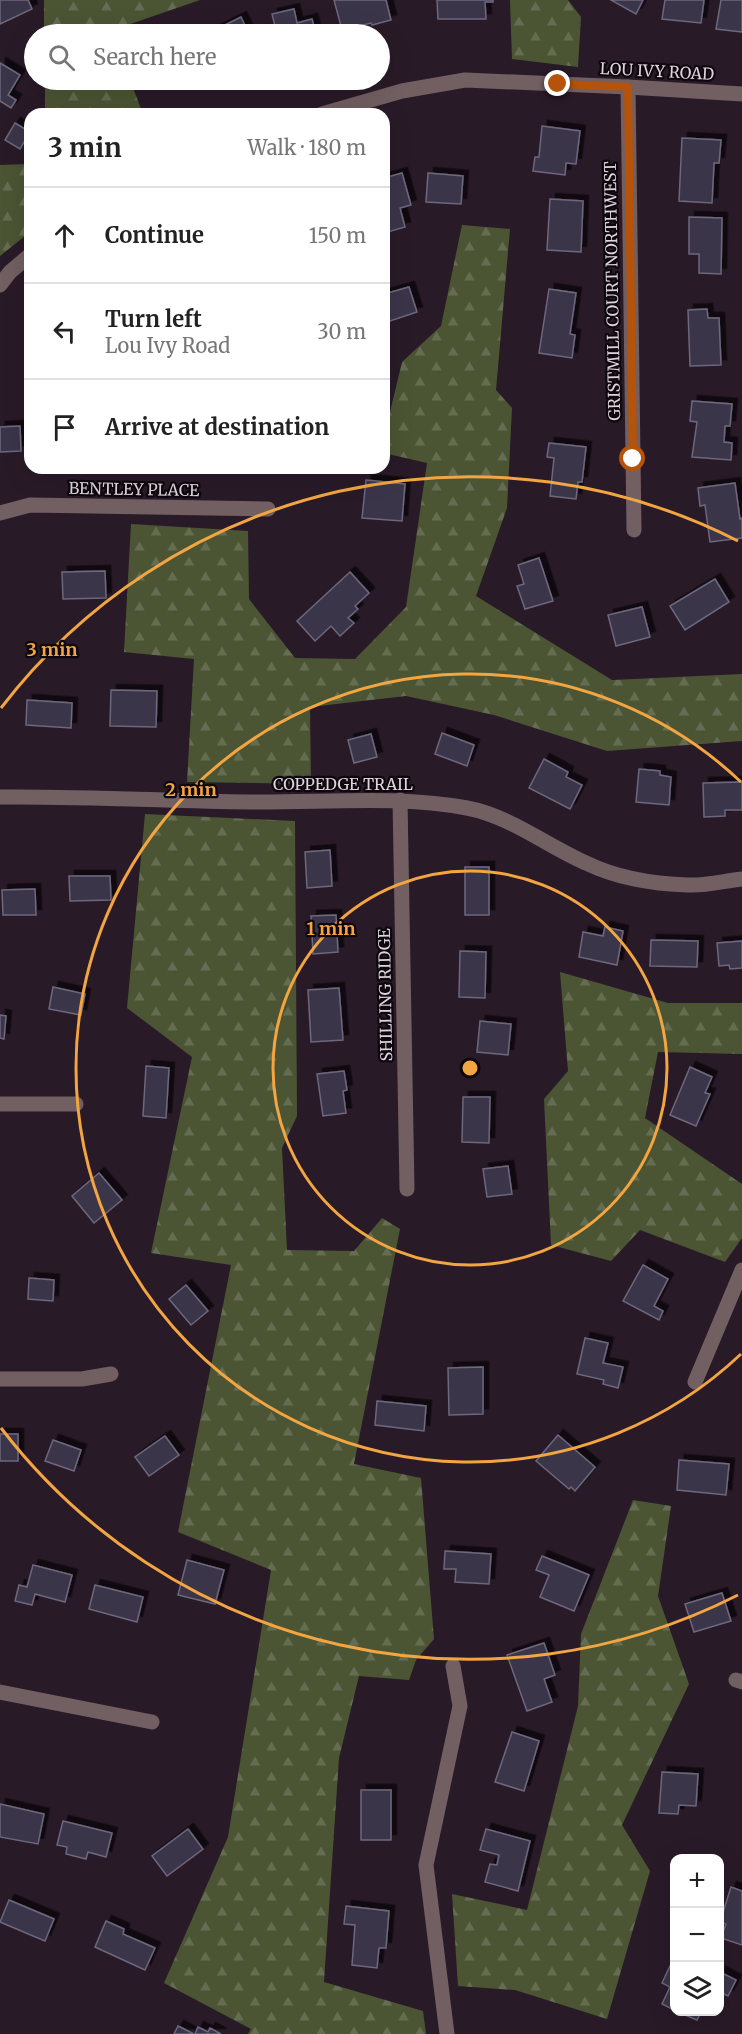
<!DOCTYPE html>
<meta charset="utf-8">
<style>
body{margin:0;font-family:Merriweather,serif;background:#f6f6f6;color:#222}
.controls{position:absolute;right:18px;bottom:18px;display:grid;overflow:hidden;border-radius:12px;box-shadow:0 6px 24px #0002}
.controls button{width:54px;height:54px;display:grid;place-items:center;padding:0;border:0;border-bottom:2px solid #e0e0e0;background:#fff;color:#222;font:30px sans-serif}
.stop{position:absolute;width:18px;height:18px;margin:-14px;border:4px solid #b45309;border-radius:50%;background:#fff}
.stop.end{background:#b45309;border-color:#fff;box-shadow:0 2px 6px #0008}
.list{margin:0;padding:0;list-style:none}
h2{display:flex;justify-content:space-between;align-items:center;height:78px;margin:0;padding:0 24px;font-size:26px}
h2 small{font-size:20px;font-weight:400;color:#767676}
.list li{display:grid;grid-template-columns:39px 1fr auto;gap:18px;align-items:center;box-sizing:border-box;height:96px;padding:0 24px;border-top:2px solid #e0e0e0}
.list b{display:block;font-size:22px;white-space:nowrap}
.list p{margin:0;font-size:20px;white-space:nowrap;color:#767676}
.list em{font-size:20px;font-style:normal;color:#767676}
.icon{flex:none;width:33px;height:33px;fill:none;stroke:currentColor;stroke-width:2;stroke-linecap:round;stroke-linejoin:round}
.map{position:relative;flex:none;width:742px;height:2034px;overflow:hidden}
.search{position:absolute;background:#fff;box-shadow:0 6px 24px #0002;left:24px;top:24px;width:366px;height:66px;display:flex;align-items:center;gap:15px;box-sizing:border-box;padding:0 21px;border-radius:33px;color:#767676;font-size:22px}
.panel{position:absolute;background:#fff;box-shadow:0 6px 24px #0002;left:24px;top:108px;width:366px;height:366px;border-radius:18px}
.map>svg:first-child{display:block}
.forest{fill:url(#forest-firs)}
.building{fill:#3b3548;stroke:#6d677d;stroke-width:1.5;filter:url(#shadow)}
.lines{fill:none;stroke-linecap:round;stroke-linejoin:round}
.minor{stroke:#725f61;stroke-width:15}
.route{stroke:#b45309;stroke-width:8}
.ring{fill:none;stroke:#f2a541;stroke-width:3}
.labels{text-anchor:middle;stroke-width:4.5;stroke-linejoin:round;paint-order:stroke}
.street-label{font-size:16px;fill:#ded4de;stroke:#0e070d}
.centre{fill:#f2a541;stroke:#0e070d;stroke-width:3}
.ring-label{font-size:18px;text-anchor:middle;font-weight:bold;fill:#f2a541;stroke:#0e070d;stroke-width:4.5;stroke-linejoin:round;paint-order:stroke}
</style>
<div class="map">
<svg width="742" height="2034" viewBox="0 0 742 2034">
<defs>
<pattern id="forest-firs" width="22" height="20" patternUnits="userSpaceOnUse" patternTransform="scale(1.5)"><rect width="22" height="20" fill="#4b5534"/><path d="M5 1l3.5 6h-7zM16 11l3.5 6h-7z" fill="#646d51"/></pattern>
<filter id="shadow"><feDropShadow dx="5.5" dy="-5.5" stdDeviation="0" flood-color="#0009"/></filter>
</defs>
<rect width="100%" height="100%" fill="#291a28"/>
<g class="forest">
<polygon points="44,0 200,0 113,30 114,34 44,34"/>
<polygon points="510,0 568,0 581,17 578,67 512,59"/>
<polygon points="45,80 130,80 143,114 45,114"/>
<polygon points="30,164 30,232 0,256 0,165"/>
<polygon points="462,225 510,229 496,390 512,408 507,508 476,596 612,680 742,674 742,741 607,751 494,715 406,696 310,707 311,784 187,782 194,659 124,652 131,524 248,531 249,599 295,658 355,659 406,607 427,463 384,453 384,437 402,362 441,326"/>
<polygon points="145,814 295,821 297,1116 282,1148 287,1250 354,1251 382,1218 400,1229 354,1464 421,1478 434,1639 416,1660 409,1680 359,1676 339,1758 324,1982 423,2011 426,2034 248,2034 251,2029 164,1983 228,1837 271,1570 178,1532 231,1265 151,1253 192,1057 127,1008"/>
<polygon points="560,972 668,1003 742,1003 742,1054 658,1052 645,1118 742,1184 742,1238 725,1262 640,1230 611,1261 551,1245 544,1099 568,1071"/>
<polygon points="633,1500 671,1506 658,1596 689,1684 622,1825 650,1871 607,2019 515,1990 458,1986 452,1894 527,1910 578,1706 581,1634"/>
</g>
<g class="building">
<polygon points="0,0 28,0 32,9 0,24"/>
<polygon points="334,0 386,0 391,20 372,25 371,23 342,30"/>
<polygon points="437,0 493,0 493,2 485,2 486,19 438,19"/>
<polygon points="611,0 643,0 636,14"/>
<polygon points="665,0 704,0 701,23 662,19"/>
<polygon points="721,0 742,0 742,32 716,29"/>
<polygon points="294,9 297,23 312,19 316,34 277,34 272,14"/>
<polygon points="241,17 249,34 207,34"/>
<polygon points="0,63 20,75 8,95 16,100 11,108 0,101"/>
<polygon points="15,123 30,132 20,149 5,140"/>
<polygon points="542,126 580,131 576,164 566,163 565,175 533,171 535,157 539,157"/>
<polygon points="682,138 721,140 719,163 714,163 712,203 679,201"/>
<polygon points="402,173 411,205 400,208 405,227 384,233 384,178"/>
<polygon points="428,173 463,176 461,204 426,202"/>
<polygon points="550,199 583,201 581,252 547,250"/>
<polygon points="689,217 722,218 721,274 699,273 699,254 689,254"/>
<polygon points="409,287 417,312 384,323 384,294"/>
<polygon points="549,289 576,293 570,334 575,335 572,358 539,353"/>
<polygon points="707,309 708,318 719,318 721,365 690,366 688,310"/>
<polygon points="692,401 732,404 730,426 725,426 724,442 732,443 731,460 692,457 697,422 690,421"/>
<polygon points="20,426 21,451 0,452 0,427"/>
<polygon points="549,443 586,447 582,482 578,482 576,499 550,496 554,458 547,457"/>
<polygon points="366,480 405,484 402,521 362,518"/>
<polygon points="735,483 740,519 742,518 742,538 710,542 705,505 700,506 698,488"/>
<polygon points="539,558 553,601 525,609 517,586 524,584 518,565"/>
<polygon points="105,571 106,598 63,599 62,572"/>
<polygon points="350,572 369,593 355,606 358,609 348,618 354,623 340,636 331,626 315,641 297,621"/>
<polygon points="715,579 729,602 685,630 670,606"/>
<polygon points="642,607 650,637 616,646 608,615"/>
<polygon points="111,690 157,691 156,727 110,726"/>
<polygon points="27,700 72,703 71,728 26,725"/>
<polygon points="442,733 474,745 467,766 435,754"/>
<polygon points="371,734 377,757 354,763 348,740"/>
<polygon points="544,759 568,772 566,777 582,785 570,809 529,788"/>
<polygon points="639,769 660,771 660,775 671,777 669,805 636,802"/>
<polygon points="742,782 742,810 725,810 725,816 704,817 703,783"/>
<polygon points="330,850 332,886 307,888 305,852"/>
<rect x="465" y="867" width="24" height="48"/>
<polygon points="69,876 110,876 111,900 70,901"/>
<polygon points="35,889 36,915 3,915 2,890"/>
<polygon points="336,915 338,952 313,954 311,916"/>
<polygon points="605,927 623,931 617,965 579,957 583,932 603,936"/>
<polygon points="651,940 698,941 697,967 650,966"/>
<polygon points="742,941 742,968 730,969 729,965 719,966 717,943"/>
<polygon points="460,951 486,952 485,998 459,997"/>
<polygon points="53,987 85,994 81,1015 49,1009"/>
<polygon points="339,988 343,1040 311,1042 308,990"/>
<polygon points="0,1015 6,1016 4,1039 0,1038"/>
<polygon points="480,1021 511,1024 508,1055 477,1052"/>
<polygon points="146,1066 169,1068 166,1118 143,1116"/>
<polygon points="690,1067 712,1077 705,1093 710,1094 696,1126 670,1115"/>
<polygon points="344,1071 347,1090 343,1091 346,1113 323,1116 317,1074"/>
<polygon points="463,1097 490,1097 489,1143 462,1142"/>
<polygon points="508,1166 512,1194 487,1197 483,1169"/>
<polygon points="99,1173 122,1200 94,1223 72,1196"/>
<polygon points="643,1265 668,1279 654,1306 663,1311 659,1320 623,1301"/>
<polygon points="29,1278 54,1280 53,1301 28,1299"/>
<polygon points="186,1285 208,1311 191,1325 169,1299"/>
<polygon points="585,1338 608,1343 603,1363 623,1367 618,1388 603,1384 604,1380 577,1374"/>
<polygon points="483,1367 483,1414 449,1415 448,1368"/>
<polygon points="377,1401 426,1406 424,1431 375,1425"/>
<rect x="0" y="1434" width="18" height="27"/>
<polygon points="558,1435 595,1467 575,1491 571,1487 569,1489 536,1461"/>
<polygon points="165,1436 179,1455 149,1476 135,1457"/>
<polygon points="53,1440 81,1450 74,1471 45,1461"/>
<polygon points="679,1460 729,1464 726,1495 677,1490"/>
<polygon points="445,1551 491,1554 489,1584 455,1582 456,1569 444,1569"/>
<polygon points="542,1556 589,1575 574,1611 540,1597 549,1575 536,1570"/>
<polygon points="187,1560 224,1570 215,1604 178,1595"/>
<polygon points="33,1565 72,1575 65,1602 35,1594 32,1605 15,1601 19,1585 27,1587"/>
<polygon points="95,1585 143,1597 137,1622 89,1609"/>
<polygon points="722,1593 731,1621 694,1632 685,1604"/>
<polygon points="544,1643 555,1675 544,1679 552,1702 527,1711 507,1655"/>
<polygon points="512,1732 539,1741 524,1791 495,1782"/>
<polygon points="662,1772 698,1774 696,1806 679,1805 678,1814 659,1813"/>
<rect x="361" y="1790" width="30" height="50"/>
<polygon points="0,1804 44,1814 38,1844 0,1837"/>
<polygon points="63,1821 112,1833 106,1857 88,1852 86,1859 66,1854 67,1847 57,1845"/>
<polygon points="188,1829 203,1849 167,1876 152,1856"/>
<polygon points="486,1829 530,1841 518,1891 485,1882 490,1864 497,1865 499,1855 480,1850"/>
<polygon points="731,1887 742,1891 742,1945 721,1938 726,1924 720,1922"/>
<polygon points="9,1900 54,1919 45,1941 0,1922"/>
<polygon points="346,1906 389,1911 386,1948 379,1948 377,1968 352,1965 355,1925 344,1924"/>
<polygon points="106,1921 124,1929 123,1934 155,1948 145,1970 95,1947"/>
<polygon points="670,1966 674,1968 674,2010 662,2004 670,1987 662,1983"/>
<polygon points="720,1972 736,1980 728,1996 720,1992"/>
<polygon points="678,2012 701,2012 697,2020"/>
<polygon points="178,2026 194,2034 174,2034"/>
<polygon points="198,2027 208,2032 210,2028 221,2034 195,2034"/>
</g>
<g class="lines">
<g class="minor">
<polyline points="628,87 634,530"/>
<polyline points="322,114 402,91 465,80 628,87 742,94"/>
<polyline points="0,285 10,272 30,255"/>
<polyline points="0,513 30,505 268,509"/>
<path d="M0 797C83 796 166 801 250 802 322 803 396 795 467 808 510 816 547 846 586 863 617 878 654 884 688 885 705 886 724 881 742 879"/>
<polyline points="400,800 407,1189"/>
<polyline points="0,1104 76,1104"/>
<polyline points="0,1379 82,1379 111,1374"/>
<polyline points="695,1382 742,1270"/>
<polyline points="736,1680 742,1682"/>
<polyline points="0,1692 152,1722"/>
<polyline points="447,2034 426,1865 460,1706 453,1666"/>
</g>
</g>
<g class="lines">
<polyline class="route" points="558,84 628,87 633,459"/>
</g>
<g class="ring">
<circle cx="470" cy="1068" r="197"/>
<path d="M741 1354A394 394 0 1 1 741 782"/>
<path d="M738 1595A591 591 0 0 1 1 1428M1 708A591 591 0 0 1 738 541"/>
</g>
<g class="labels">
<g class="street-label">
<text transform="translate(657 71) rotate(3)" y="6">LOU IVY ROAD</text>
<text transform="translate(612 291) rotate(-91)" y="6">GRISTMILL COURT NORTHWEST</text>
<text transform="translate(134 489) rotate(1)" y="6">BENTLEY PLACE</text>
<text x="343" y="790">COPPEDGE TRAIL</text>
<text transform="translate(385 995) rotate(-91)" y="6">SHILLING RIDGE</text>
</g>
</g>
<circle cx="470" cy="1068" r="9" class="centre"/>
<g class="ring-label">
<text x="52" y="656">3 min</text>
<text x="191" y="796">2 min</text>
<text x="331" y="935">1 min</text>
</g>
</svg>
<div class="controls">
<button>+</button>
<button>−</button>
<button><svg class="icon" aria-label="layers" viewBox="0 0 24 24"><path d="M12 4l9 5-9 5-9-5zM3 14l9 5 9-5"/></svg></button>
</div>
<div class="stop" style="left:633px;top:459px"></div>
<div class="stop end" style="left:558px;top:84px"></div>
<div class="search"><svg class="icon" aria-label="search" viewBox="0 0 24 24"><circle cx="10" cy="10" r="6"/><path d="M15 15l6 6"/></svg>Search here</div>
<section class="panel">
<h2>3 min<small>Walk · 180 m</small></h2>
<ul class="list">
<li><svg class="icon" aria-label="ahead" viewBox="0 0 24 24"><path d="M12 20V5M6 11l6-6 6 6"/></svg><div><b>Continue</b></div><em>150 m</em></li>
<li><svg class="icon" aria-label="left" viewBox="0 0 24 24"><path d="M17 20v-9H6M10 6l-5 5 5 5"/></svg><div><b>Turn left</b><p>Lou Ivy Road</p></div><em>30 m</em></li>
<li><svg class="icon" aria-label="arrive" viewBox="0 0 24 24"><path d="M6 21V4h12l-3 4 3 4H6"/></svg><div><b>Arrive at destination</b></div></li>
</ul>
</section>
</div>
